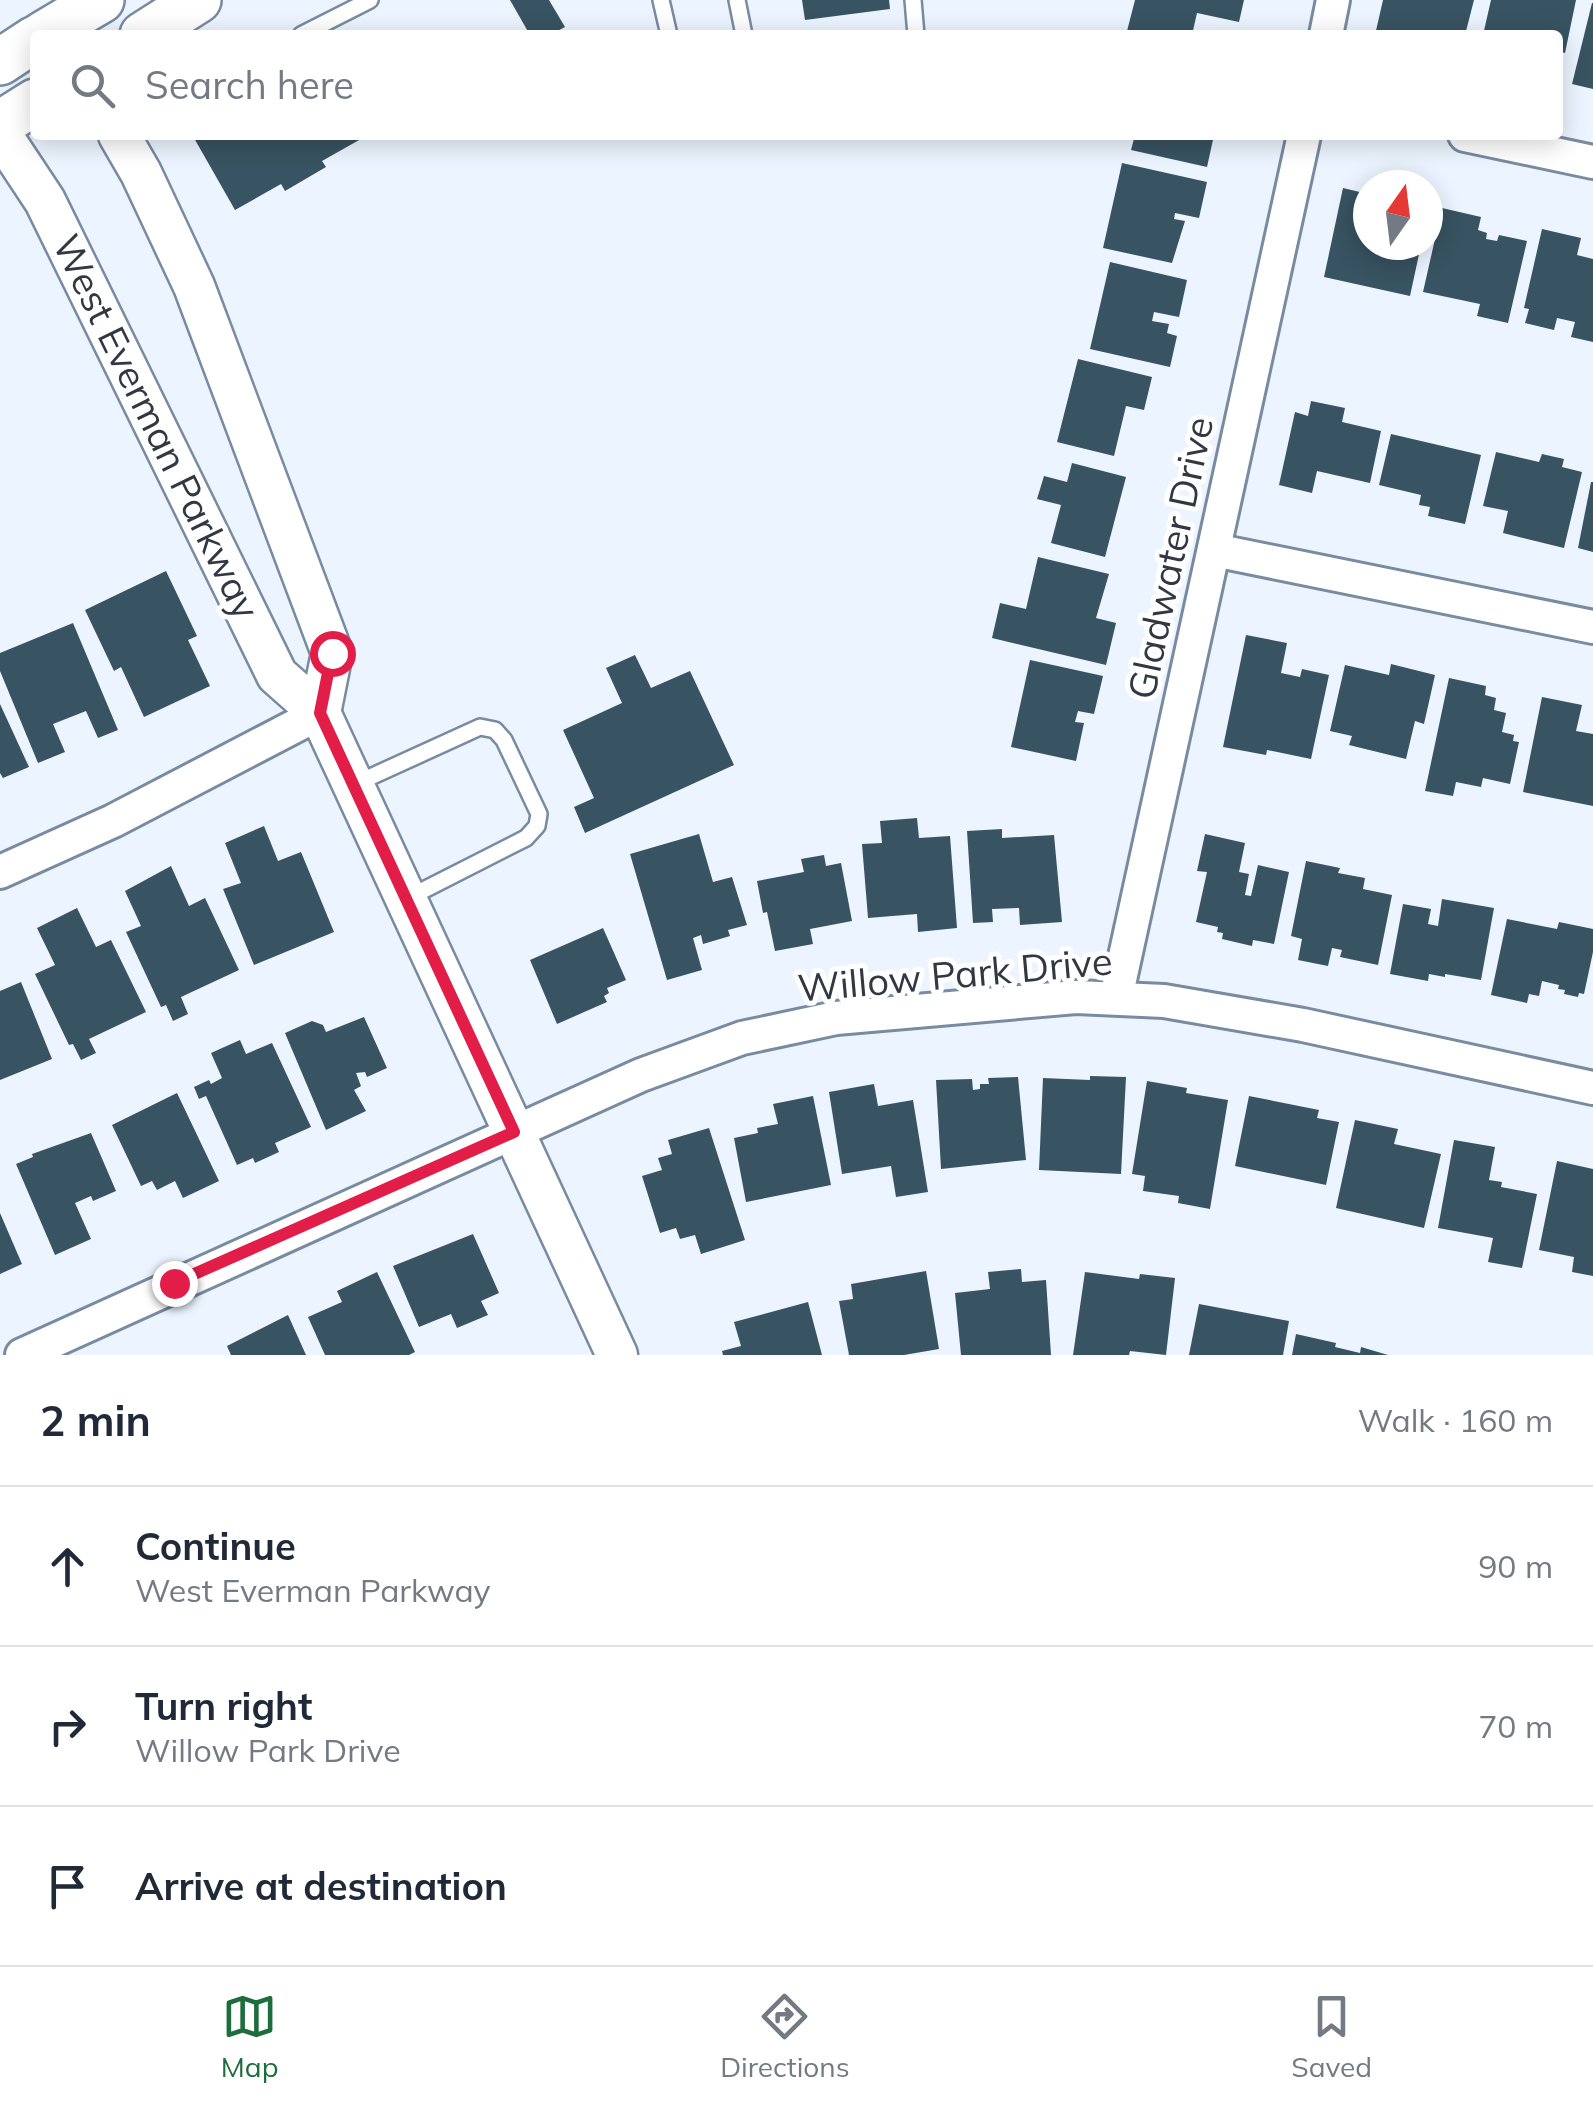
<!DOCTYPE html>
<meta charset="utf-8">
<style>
body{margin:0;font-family:Mulish,sans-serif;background:#f2f2f3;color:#1f2937}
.compass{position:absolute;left:1353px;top:170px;width:90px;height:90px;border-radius:50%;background:#fff;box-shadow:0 5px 25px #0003;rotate:14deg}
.stop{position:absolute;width:30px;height:30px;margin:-22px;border:8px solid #e11d48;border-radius:50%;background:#fff}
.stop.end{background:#e11d48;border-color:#fff;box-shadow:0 2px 10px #0008}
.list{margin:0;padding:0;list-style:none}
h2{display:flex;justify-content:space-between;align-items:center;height:130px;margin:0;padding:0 40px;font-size:42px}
h2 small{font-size:32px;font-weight:400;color:#747a83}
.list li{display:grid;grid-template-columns:65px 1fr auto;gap:30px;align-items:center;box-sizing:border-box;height:160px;padding:0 40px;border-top:2px solid #e0e1e3}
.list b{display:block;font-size:38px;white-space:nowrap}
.list p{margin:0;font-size:32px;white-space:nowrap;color:#747a83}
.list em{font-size:32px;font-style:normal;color:#747a83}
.icon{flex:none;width:55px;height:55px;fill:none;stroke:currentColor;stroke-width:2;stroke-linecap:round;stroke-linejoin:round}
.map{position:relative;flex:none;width:1593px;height:1355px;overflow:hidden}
.search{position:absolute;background:#fff;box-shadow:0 5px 25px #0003;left:30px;right:30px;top:30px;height:110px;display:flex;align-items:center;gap:25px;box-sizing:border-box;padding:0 35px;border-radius:10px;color:#747a83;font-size:38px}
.sheet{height:610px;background:#fff}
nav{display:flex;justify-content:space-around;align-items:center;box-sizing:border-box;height:140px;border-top:2px solid #e0e1e3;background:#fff;font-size:28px;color:#747a83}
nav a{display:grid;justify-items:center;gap:5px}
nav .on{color:#1d6d3d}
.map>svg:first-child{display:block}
.building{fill:#385361}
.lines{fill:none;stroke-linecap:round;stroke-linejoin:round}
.service-casing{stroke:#788ba1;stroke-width:20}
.minor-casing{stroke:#788ba1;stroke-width:38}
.tertiary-casing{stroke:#788ba1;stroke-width:45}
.secondary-casing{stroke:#788ba1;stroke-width:50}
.service{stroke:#fff;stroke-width:15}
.minor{stroke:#fff;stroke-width:32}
.tertiary{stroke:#fff;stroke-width:40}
.secondary{stroke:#fff;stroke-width:45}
.route{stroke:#e11d48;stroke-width:12}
.labels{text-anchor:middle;stroke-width:10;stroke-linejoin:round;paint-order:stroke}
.street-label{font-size:38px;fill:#303842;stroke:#fff}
</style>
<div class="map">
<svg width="1593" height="1355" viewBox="0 0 1593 1355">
<rect width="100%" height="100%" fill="#ecf5ff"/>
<g class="building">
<polygon points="510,0 549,0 565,27 550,35 530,35"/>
<polygon points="802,0 889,0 890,9 805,20"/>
<polygon points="1135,0 1244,0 1239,22 1197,13 1192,35 1126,35"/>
<polygon points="1383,0 1474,0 1465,35 1423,35 1415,30 1414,35 1375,35"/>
<polygon points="1491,0 1576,0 1565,53 1558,51 1558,35 1483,35"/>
<polygon points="1592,3 1593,3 1593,89 1572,84"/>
<polygon points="199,135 368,135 322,161 326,167 285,191 281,184 235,210 194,138"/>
<polygon points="1135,135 1214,135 1207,167 1131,150"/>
<polygon points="1122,163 1207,182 1199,218 1175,213 1174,219 1185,221 1172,263 1103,248"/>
<polygon points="1343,188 1368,194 1368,245 1421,245 1410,296 1324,277"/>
<polygon points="1442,208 1481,217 1478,230 1487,233 1486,239 1497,241 1499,235 1527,241 1508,323 1477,316 1480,304 1423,292"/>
<polygon points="1542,229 1581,238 1577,255 1593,259 1593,342 1571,337 1575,322 1557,318 1554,330 1525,323 1529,309 1524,308"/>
<polygon points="1110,262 1187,280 1179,317 1154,312 1152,321 1169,324 1167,333 1177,336 1170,367 1090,349"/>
<polygon points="1078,359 1152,377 1144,410 1126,406 1114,456 1057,442"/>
<polygon points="1311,401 1345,408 1342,422 1381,431 1370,483 1317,471 1312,493 1279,485 1295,412 1308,416"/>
<polygon points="1391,434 1481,455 1465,524 1428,516 1430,507 1419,505 1421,495 1379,485"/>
<polygon points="1496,452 1539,462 1542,454 1564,459 1562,467 1582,472 1564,548 1503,533 1508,511 1483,506"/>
<polygon points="1072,463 1126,477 1105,557 1051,543 1061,505 1037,499 1044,476 1067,482"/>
<polygon points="1591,482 1593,482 1593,552 1578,548"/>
<polygon points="1038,557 1109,574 1096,618 1116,623 1106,665 992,638 1000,603 1026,609"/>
<polygon points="166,571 197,636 188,640 210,686 144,717 121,667 114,671 85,610"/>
<polygon points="73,623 118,730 98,738 86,711 53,724 65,752 38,763 0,671 0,653"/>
<polygon points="1246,635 1287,643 1281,673 1300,677 1302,669 1329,675 1311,759 1267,750 1266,755 1223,747"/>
<polygon points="635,655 651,688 690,671 734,765 585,833 574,807 594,798 563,730 622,703 606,668"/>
<polygon points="1030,660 1103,676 1094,714 1078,711 1075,722 1084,723 1076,761 1011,747"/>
<polygon points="1391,664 1435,675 1424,724 1415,721 1406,759 1349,745 1352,736 1330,731 1345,665 1389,675"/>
<polygon points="1449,678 1486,686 1485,695 1496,698 1494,710 1506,713 1502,732 1514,735 1513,741 1519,742 1510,784 1483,778 1481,787 1456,782 1453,796 1425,791"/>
<polygon points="1542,697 1582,705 1576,731 1593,734 1593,806 1523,792"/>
<polygon points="0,704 29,767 3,778 0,773"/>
<polygon points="917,818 919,838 950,836 957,928 918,932 917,914 868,918 862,844 882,843 880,821"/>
<polygon points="264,826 278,861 301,852 334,932 254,965 223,889 241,883 225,843"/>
<polygon points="1002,829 1002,838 1054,835 1062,922 1020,925 1019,908 992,909 993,922 973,923 967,831"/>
<polygon points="699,834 713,882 732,877 747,925 728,930 730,936 703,944 701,935 693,938 702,970 667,980 630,854"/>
<polygon points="1205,834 1245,843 1239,872 1249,874 1245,895 1251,896 1258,865 1289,872 1274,944 1253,940 1252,946 1222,939 1223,933 1217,932 1218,927 1196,922 1207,872 1197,871"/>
<polygon points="824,855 826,866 841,863 852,921 810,929 813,944 775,951 767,912 763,913 757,881 804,872 801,859"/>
<polygon points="1306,861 1340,868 1338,873 1365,878 1363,889 1392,895 1378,965 1340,957 1342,950 1332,948 1328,966 1298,960 1302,939 1291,936"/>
<polygon points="171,866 189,906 205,898 239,970 181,997 188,1014 173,1021 166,1005 161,1007 126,932 141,926 125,891"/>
<polygon points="1442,899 1494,908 1481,980 1445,974 1445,977 1429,974 1428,981 1390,974 1403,904 1431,909 1428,924 1438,926"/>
<polygon points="77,908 96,947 111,940 146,1012 89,1039 96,1053 81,1060 73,1044 69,1045 35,974 55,965 37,928"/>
<polygon points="1507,919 1557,929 1559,922 1593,929 1593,952 1584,994 1579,993 1578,997 1564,994 1565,990 1558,989 1559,985 1542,981 1539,996 1529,994 1527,1003 1491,995"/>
<polygon points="603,928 626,980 607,988 609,993 604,996 607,1002 557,1024 530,960"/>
<polygon points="21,982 52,1059 0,1080 0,991"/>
<polygon points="364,1017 387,1068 367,1077 365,1072 356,1073 361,1086 354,1090 366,1111 326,1130 285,1033 312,1021 323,1025 326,1032"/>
<polygon points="240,1040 246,1054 272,1043 311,1127 275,1143 279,1152 255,1163 253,1158 237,1165 206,1096 199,1099 194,1087 209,1080 211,1084 222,1078 211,1053"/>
<polygon points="1090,1076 1126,1077 1121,1174 1039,1170 1043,1078 1090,1080"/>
<polygon points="1018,1077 1026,1160 941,1169 936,1080 972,1079 973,1090 980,1089 980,1084 989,1084 988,1078"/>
<polygon points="1147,1081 1187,1088 1186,1093 1228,1100 1210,1209 1178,1203 1179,1196 1143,1191 1145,1176 1132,1174"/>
<polygon points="874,1084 878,1106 913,1100 928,1192 896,1197 891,1166 842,1174 829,1092"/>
<polygon points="177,1093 219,1181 183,1198 175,1181 157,1190 152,1181 141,1186 112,1125"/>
<polygon points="813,1096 831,1185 746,1202 734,1138 758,1133 757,1128 778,1124 773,1104"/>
<polygon points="1249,1096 1319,1110 1317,1118 1339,1122 1326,1185 1235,1166"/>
<polygon points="1355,1120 1398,1129 1394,1144 1441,1154 1424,1228 1336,1208"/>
<polygon points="709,1128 745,1240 701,1254 695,1235 680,1239 676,1228 660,1233 642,1176 662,1170 658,1158 672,1154 668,1140"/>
<polygon points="91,1133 116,1191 93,1201 91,1196 75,1203 91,1239 55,1255 16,1164 33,1157 32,1154"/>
<polygon points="1454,1140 1495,1147 1489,1180 1502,1182 1501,1187 1537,1194 1522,1268 1488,1262 1493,1238 1438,1228"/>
<polygon points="1557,1161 1593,1169 1593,1276 1572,1272 1574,1257 1539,1250"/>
<polygon points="0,1213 22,1264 0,1274"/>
<polygon points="473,1234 499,1293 481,1301 488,1315 457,1328 451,1314 419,1327 393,1266"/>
<polygon points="1021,1269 1022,1282 1046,1280 1051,1355 961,1355 955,1293 990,1289 988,1272"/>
<polygon points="926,1271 939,1349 904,1355 849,1355 839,1301 853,1299 851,1284"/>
<polygon points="377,1272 415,1352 409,1355 325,1355 308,1317 342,1302 337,1291"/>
<polygon points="1085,1272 1139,1279 1140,1274 1175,1278 1166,1355 1130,1351 1129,1355 1073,1355"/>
<polygon points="808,1302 822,1355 723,1355 722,1351 741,1346 734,1322"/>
<polygon points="1199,1304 1289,1321 1283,1355 1189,1355"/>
<polygon points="288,1315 306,1355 231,1355 227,1346"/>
<polygon points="1296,1334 1336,1343 1335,1347 1360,1353 1361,1347 1388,1355 1292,1355"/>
</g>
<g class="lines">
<g class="service-casing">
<g id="service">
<polyline points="661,0 669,35"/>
<polyline points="737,0 744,35"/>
<polyline points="913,0 916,35"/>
<polyline points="301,35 370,0"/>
<polyline points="355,784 480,727 495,730 504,740 539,814 537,826 526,838 406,899"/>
</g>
</g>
<g class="minor-casing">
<g id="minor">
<polyline points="1326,35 1333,0"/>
<polyline points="1465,135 1593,162"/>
<polyline points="1214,550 1593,627"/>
<polyline points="0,872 113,821 320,713"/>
<polyline points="1116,998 1304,135"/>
<polyline points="22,1355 641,1075 742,1038 836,1018 1076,997 1164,1001 1303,1025 1593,1088"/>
</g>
</g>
<g class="tertiary-casing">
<g id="tertiary">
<polyline points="0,133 45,201 277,675 320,713 617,1355"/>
<polyline points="119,135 141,173 194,286 332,653 320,713"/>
</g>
</g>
<g class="secondary-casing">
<g id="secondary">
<polyline points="42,35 101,0"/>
<polyline points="143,35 198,0"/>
<polyline points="0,62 35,39"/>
<polyline points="0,124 35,102"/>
</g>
</g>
<use href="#service" class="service"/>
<use href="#minor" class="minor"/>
<use href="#tertiary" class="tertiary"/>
<use href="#secondary" class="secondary"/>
</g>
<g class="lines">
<polyline class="route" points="174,1283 514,1132 320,713 332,653"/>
</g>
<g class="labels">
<g class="street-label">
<text transform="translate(156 427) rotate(64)" y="13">West Everman Parkway</text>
<text transform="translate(1171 558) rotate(-78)" y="13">Gladwater Drive</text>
<text transform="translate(955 975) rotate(-5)" y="13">Willow Park Drive</text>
</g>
</g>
</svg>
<svg class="compass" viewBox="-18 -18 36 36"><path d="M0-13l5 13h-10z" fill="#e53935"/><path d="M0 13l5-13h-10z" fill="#747a83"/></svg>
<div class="stop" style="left:332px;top:653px"></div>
<div class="stop end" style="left:174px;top:1283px"></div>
<div class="search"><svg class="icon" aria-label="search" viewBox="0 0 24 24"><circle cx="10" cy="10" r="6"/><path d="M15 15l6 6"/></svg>Search here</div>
</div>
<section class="sheet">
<h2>2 min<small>Walk · 160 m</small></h2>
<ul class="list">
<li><svg class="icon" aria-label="ahead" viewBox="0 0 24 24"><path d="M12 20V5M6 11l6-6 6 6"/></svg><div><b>Continue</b><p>West Everman Parkway</p></div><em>90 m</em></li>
<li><svg class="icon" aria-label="right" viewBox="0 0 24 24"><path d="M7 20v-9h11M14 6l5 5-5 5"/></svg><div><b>Turn right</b><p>Willow Park Drive</p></div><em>70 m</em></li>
<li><svg class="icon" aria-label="arrive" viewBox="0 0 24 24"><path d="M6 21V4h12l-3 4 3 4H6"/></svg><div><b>Arrive at destination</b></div></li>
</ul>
</section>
<nav>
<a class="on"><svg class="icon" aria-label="map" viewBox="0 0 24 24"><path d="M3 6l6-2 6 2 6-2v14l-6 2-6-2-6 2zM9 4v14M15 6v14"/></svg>Map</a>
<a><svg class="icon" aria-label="directions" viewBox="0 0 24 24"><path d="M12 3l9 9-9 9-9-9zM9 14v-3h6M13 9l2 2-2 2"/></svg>Directions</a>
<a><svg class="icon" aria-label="saved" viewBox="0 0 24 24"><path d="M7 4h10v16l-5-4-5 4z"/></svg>Saved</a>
</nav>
